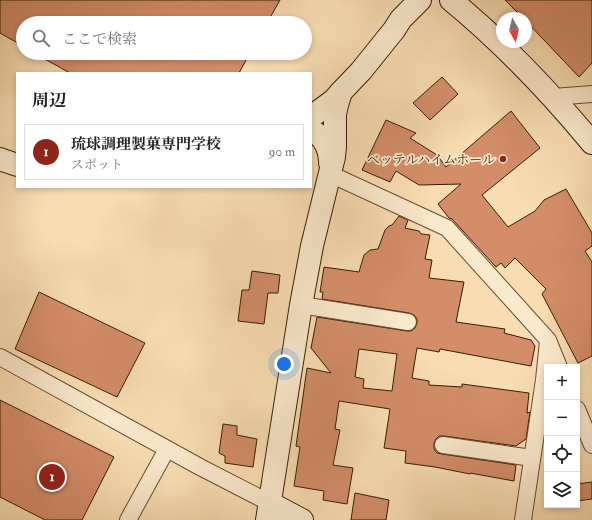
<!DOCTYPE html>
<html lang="ja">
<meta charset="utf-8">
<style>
body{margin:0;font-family:"IM FELL Double Pica","Noto Serif JP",serif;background:#f6f6f6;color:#202124}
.controls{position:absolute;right:12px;bottom:12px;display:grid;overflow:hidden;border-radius:0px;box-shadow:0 2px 6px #0003}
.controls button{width:36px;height:36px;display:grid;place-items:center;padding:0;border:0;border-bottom:1px solid #e0e0e0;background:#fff;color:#202124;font:20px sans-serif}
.compass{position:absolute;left:496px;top:12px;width:36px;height:36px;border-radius:50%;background:#fff;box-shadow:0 2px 6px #0003;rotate:172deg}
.you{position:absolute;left:284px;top:364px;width:14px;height:14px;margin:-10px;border:3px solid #fff;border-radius:50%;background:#1a73e8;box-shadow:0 0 0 6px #1a73e833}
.badge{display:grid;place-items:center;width:26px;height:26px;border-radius:50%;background:#8f2418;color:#fff;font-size:13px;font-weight:700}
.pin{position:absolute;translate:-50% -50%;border:2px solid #fff;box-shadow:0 1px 4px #0006}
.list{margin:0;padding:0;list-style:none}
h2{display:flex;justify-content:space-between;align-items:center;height:52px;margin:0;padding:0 16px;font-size:17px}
h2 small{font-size:13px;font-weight:400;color:#757577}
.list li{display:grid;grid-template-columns:26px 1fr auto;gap:12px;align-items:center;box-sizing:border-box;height:56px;margin:0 8px 8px;padding:0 8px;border:1px solid #e0e0e0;border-radius:0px}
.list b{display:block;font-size:15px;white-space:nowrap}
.list p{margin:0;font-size:13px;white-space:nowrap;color:#757577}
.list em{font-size:13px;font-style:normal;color:#757577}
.icon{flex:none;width:22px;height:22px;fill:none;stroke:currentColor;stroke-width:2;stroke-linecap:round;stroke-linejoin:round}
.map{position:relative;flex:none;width:592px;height:520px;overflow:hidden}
.search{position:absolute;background:#fff;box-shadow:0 2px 6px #0003;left:16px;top:16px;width:296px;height:44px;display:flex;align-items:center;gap:10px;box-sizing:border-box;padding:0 14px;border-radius:22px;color:#757577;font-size:15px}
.panel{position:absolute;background:#fff;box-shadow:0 2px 6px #0003;left:16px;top:72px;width:296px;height:116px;border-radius:0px}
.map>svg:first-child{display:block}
.building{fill:#d38d69;stroke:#381d05;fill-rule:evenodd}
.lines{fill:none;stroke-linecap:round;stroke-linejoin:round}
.street-casing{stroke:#684d30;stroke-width:18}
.secondary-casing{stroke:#381d05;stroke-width:24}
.street{stroke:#fae9cd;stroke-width:16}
.secondary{stroke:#fae9cd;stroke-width:22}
.poi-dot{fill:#8f2418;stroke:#fae9cd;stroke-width:1.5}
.labels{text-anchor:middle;stroke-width:3.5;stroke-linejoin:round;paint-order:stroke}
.poi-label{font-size:13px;fill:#381d05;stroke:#fae9cd;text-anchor:end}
</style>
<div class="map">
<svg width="592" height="520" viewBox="0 0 592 520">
<rect width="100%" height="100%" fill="#f8ddb2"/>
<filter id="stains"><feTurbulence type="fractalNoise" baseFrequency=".005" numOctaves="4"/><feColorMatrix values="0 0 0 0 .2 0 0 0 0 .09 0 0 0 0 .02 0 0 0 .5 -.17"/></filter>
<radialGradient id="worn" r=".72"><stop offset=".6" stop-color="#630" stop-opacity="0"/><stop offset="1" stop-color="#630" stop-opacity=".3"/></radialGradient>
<g class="building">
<polygon points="0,0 280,0 267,23 23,23 23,46 0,33"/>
<polygon points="505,0 592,0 592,63 579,77 526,21 526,18 523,18"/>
<polygon points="34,53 250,53 239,73 70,73"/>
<polygon points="442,77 458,94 430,120 413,103"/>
<polygon points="511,111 540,148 482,195 508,227 535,211 544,200 566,189 592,233 592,246 585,251 592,262 592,356 578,363 542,294 546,289 515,258 505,268 501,263 496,267 452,219 449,218 438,204 461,184 419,185 396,171 390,182 362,170 386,120 416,133 410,138 437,155 446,167"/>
<path d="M399 216 408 220 405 228 419 231 421 234 430 235 425 259 432 260 429 278 464 282 456 322 505 329 504 333 531 340 535 346 531 366 440 349 439 352 417 348 412 378 429 381V385L462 387V384L529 393 527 413 530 412 526 439 516 446 444 436H439L436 439 434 443V449L437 453 442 454 516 465 514 481 470 473V474L435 467 405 463 406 451 384 448 390 409 339 401 335 429 340 430 333 465 353 468 347 504 323 500 324 491 294 486 300 447 296 446 307 368 331 373 311 348 317 317 407 331H411L415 328 417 323V319L414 315 409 313 322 299 323 292H320L324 267 359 272 364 255 370 250 378 249 385 230 389 226 392 225ZM359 349 397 354 392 391 363 388 364 379 355 377Z"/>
<polygon points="252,271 280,275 278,293 268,293 264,324 238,321 242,290 249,290"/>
<polygon points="39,292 145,343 117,397 15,349"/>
<polygon points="0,400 114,457 82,520 45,520 0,497"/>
<polygon points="223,424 237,426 237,435 257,439 253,467 225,463 225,456 219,453"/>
<polygon points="592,482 592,499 577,501 577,484"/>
<polygon points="355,493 389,500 386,520 351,520"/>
</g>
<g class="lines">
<g class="street-casing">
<g id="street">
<polyline points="553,97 592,94"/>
<polyline points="330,174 447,228 548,340 559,367"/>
<polyline points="301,305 408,322"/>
<polyline points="0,357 200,467 270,503"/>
<polyline points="577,409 592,445"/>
<polyline points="443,445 532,458"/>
<polyline points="128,520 167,449"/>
<polyline points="523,520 544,380 548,341"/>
</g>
</g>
<g class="secondary-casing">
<g id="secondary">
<path d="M451 0C503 43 549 91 592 143"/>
<polyline points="311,117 334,100 341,92 361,71 394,30 401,19 420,0"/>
<path d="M311 131C324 135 330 150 330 163"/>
<polyline points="0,159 17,165"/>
<polyline points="270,503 302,520"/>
<polyline points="267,520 301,305 312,246 325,193 334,157 335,147 335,114 337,105 341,92"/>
</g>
</g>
<use href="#street" class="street"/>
<use href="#secondary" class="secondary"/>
</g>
<circle class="poi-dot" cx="503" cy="159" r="4"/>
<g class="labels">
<g class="poi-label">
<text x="495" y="164">ベッテルハイムホール</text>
</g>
</g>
<rect width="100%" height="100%" filter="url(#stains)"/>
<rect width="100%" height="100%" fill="url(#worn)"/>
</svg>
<div class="controls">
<button>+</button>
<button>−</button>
<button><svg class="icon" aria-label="locate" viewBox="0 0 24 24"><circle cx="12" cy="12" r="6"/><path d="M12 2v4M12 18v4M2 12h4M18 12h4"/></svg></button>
<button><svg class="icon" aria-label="layers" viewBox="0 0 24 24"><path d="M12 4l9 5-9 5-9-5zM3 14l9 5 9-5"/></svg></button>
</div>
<svg class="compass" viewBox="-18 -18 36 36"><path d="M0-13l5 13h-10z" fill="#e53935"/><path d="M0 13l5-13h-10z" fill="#757577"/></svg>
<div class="you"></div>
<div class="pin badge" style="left:52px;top:477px">1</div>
<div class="search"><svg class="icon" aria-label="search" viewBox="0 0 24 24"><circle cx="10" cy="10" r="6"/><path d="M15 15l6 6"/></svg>ここで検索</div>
<section class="panel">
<h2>周辺<small></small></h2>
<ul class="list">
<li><span class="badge">1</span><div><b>琉球調理製菓専門学校</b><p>スポット</p></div><em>90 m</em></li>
</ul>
</section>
</div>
